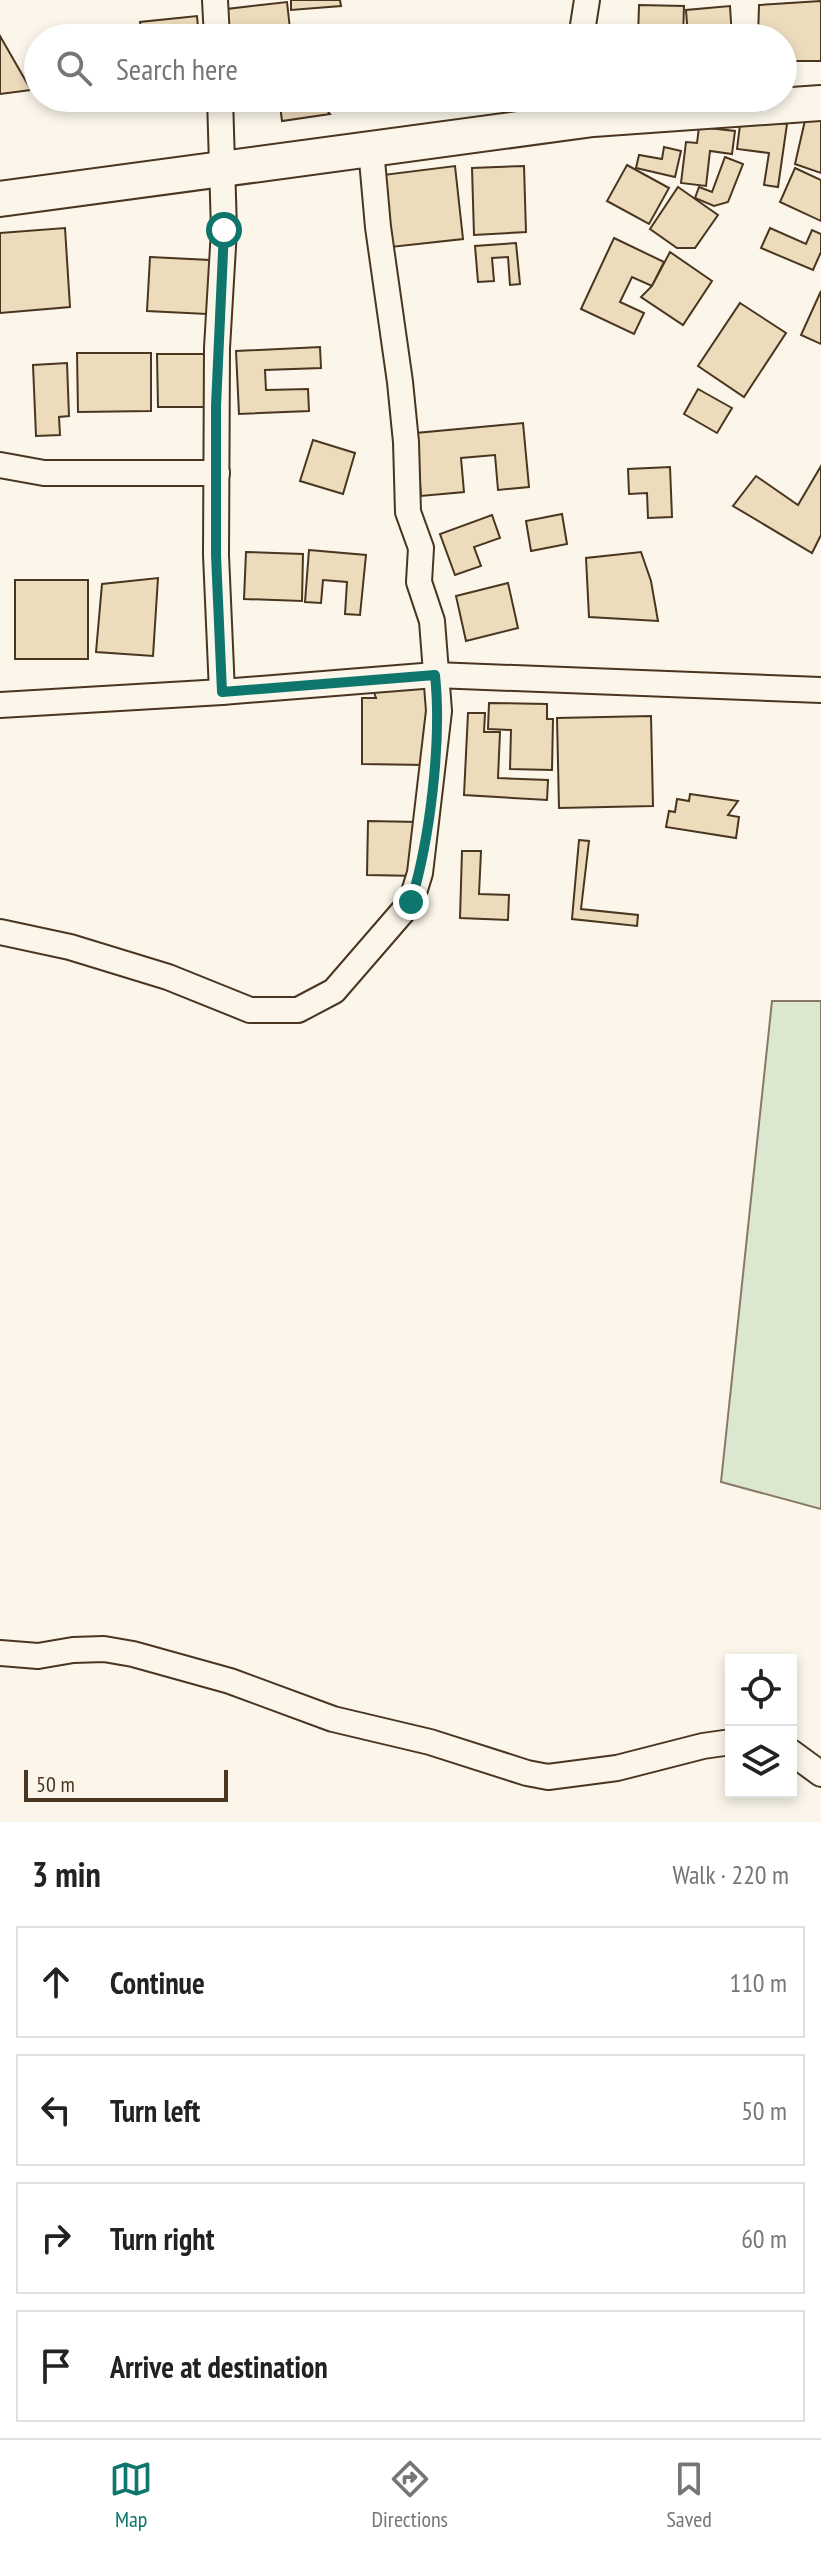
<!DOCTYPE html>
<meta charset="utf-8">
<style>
body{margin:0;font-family:"PT Sans Narrow",sans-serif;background:#f6f6f6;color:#222}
.controls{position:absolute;right:24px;bottom:24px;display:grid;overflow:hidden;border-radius:0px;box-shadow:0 4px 12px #0003}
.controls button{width:72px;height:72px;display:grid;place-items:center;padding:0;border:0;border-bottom:2px solid #e0e0e0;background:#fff;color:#222;font:40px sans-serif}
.scale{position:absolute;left:24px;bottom:20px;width:204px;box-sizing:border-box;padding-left:8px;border:4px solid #4a3520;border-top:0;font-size:22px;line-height:28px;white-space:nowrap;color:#4a3520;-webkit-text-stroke:6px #fbf6e9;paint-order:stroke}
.stop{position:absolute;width:24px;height:24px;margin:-18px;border:6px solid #0f766e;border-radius:50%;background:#fff}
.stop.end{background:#0f766e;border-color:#fff;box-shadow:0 2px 8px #0008}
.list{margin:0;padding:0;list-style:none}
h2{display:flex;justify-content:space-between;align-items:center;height:104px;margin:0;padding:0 32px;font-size:34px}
h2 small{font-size:26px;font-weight:400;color:#767676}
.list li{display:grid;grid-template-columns:52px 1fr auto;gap:24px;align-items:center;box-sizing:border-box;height:112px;margin:0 16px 16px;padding:0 16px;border:2px solid #e0e0e0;border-radius:0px}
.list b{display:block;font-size:30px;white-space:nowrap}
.list em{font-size:26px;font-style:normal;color:#767676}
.icon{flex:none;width:44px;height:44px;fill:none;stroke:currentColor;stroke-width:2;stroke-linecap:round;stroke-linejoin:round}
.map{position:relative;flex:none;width:821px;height:1822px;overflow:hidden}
.search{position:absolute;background:#fff;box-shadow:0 4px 12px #0003;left:24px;right:24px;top:24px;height:88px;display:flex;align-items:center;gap:20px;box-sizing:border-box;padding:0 28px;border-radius:44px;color:#767676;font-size:30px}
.sheet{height:616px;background:#fff}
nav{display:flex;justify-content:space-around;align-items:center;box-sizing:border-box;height:112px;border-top:2px solid #e0e0e0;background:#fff;font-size:22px;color:#767676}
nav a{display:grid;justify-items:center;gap:4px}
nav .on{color:#0f766e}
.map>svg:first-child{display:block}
.green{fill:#dce7d0;stroke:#887966;stroke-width:2}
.building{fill:#ecdcbc;stroke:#4a3520;stroke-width:2}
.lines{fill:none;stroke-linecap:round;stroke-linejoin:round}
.minor-casing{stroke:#4a3520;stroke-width:28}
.secondary-casing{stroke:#4a3520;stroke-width:38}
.minor{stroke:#fbf6e9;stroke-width:24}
.secondary{stroke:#fbf6e9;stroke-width:34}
.route{stroke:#0f766e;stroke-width:10}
</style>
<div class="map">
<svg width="821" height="1822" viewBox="0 0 821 1822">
<rect width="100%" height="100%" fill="#fbf6e9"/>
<polygon class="green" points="772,1001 821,1001 821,1509 721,1482"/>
<g class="building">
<polygon points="291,0 340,0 341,6 291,10"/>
<polygon points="821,1 821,61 783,61 783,38 758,38 759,5"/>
<polygon points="287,2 291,38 230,38 227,9"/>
<polygon points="639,5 684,6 683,38 638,38"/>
<polygon points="730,6 732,38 688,38 686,10"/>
<polygon points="197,16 199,38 142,38 140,22"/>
<polygon points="473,26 501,33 501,38 473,38"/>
<polygon points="419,27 420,38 371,38 371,31"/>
<polygon points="0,36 31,90 0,94"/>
<polygon points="279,98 317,98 330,114 282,121"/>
<polygon points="370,98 436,98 371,106"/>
<polygon points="821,115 821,173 795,164 806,116"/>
<polygon points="741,117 787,124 778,187 764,185 769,153 737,149"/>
<polygon points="699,127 735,131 732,154 710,151 706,186 681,183 686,142 697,143"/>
<polygon points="664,147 681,151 675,177 636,168 639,155 662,159"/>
<polygon points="725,157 743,164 728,202 714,206 695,198 699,187 712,192"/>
<polygon points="627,165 669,188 649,224 607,201"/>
<polygon points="455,166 463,239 391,247 383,175"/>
<polygon points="524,166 526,232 474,235 472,168"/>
<polygon points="795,168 821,180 821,221 780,202"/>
<polygon points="678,187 718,215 695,248 677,248 650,229"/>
<polygon points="65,228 70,307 0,313 0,233"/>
<polygon points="770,228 806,244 812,230 821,234 821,252 813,270 761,248"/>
<polygon points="614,238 664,262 652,286 632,277 620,302 644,313 634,334 581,309"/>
<polygon points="516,243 520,284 510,285 508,257 492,258 494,281 478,282 475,246"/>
<polygon points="670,252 712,281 683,325 641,297 652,286"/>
<polygon points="150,257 210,260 207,314 147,311"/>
<polygon points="821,291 821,344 801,335"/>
<polygon points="740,303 786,333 744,397 698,366"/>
<polygon points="320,347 321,368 265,370 266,390 308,389 309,411 239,414 236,351"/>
<polygon points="77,353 151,353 151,411 78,412"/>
<polygon points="157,354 206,354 206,407 158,407"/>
<polygon points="67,363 69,416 59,417 60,435 36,436 33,365"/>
<polygon points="698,389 732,408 717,433 684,414"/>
<polygon points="523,423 529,487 498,490 495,455 461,458 464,492 421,496 416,433"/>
<polygon points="313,440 355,453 343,494 300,481"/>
<polygon points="821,466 821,535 812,553 733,506 756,476 798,505"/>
<polygon points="670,467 672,517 648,518 647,493 629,494 628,469"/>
<polygon points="562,514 567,544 531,551 526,521"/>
<polygon points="492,515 500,538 474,547 481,566 455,575 440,534"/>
<polygon points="309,550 366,555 360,615 345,614 347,582 323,580 321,603 305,602"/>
<polygon points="246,552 303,554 302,601 244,599"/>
<polygon points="641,552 651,581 658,621 589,617 586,558"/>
<polygon points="158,578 153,656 96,652 102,584"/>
<rect x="15" y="580" width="73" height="79"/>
<polygon points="508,583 518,628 466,641 456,596"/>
<polygon points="372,687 427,687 426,765 362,764 362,698 376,698"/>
<polygon points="489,703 547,704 547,719 553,719 552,770 510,769 511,730 488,729"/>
<polygon points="468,713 485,713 484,732 500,732 498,778 548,780 547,800 464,795"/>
<polygon points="651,716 653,806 559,808 557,718"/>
<polygon points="690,794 738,801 728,815 739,817 736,838 666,827 669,811 675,812 677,799 689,801"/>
<polygon points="368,821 419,822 418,876 367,875"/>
<polygon points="579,840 589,841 581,909 638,915 637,926 572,919"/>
<polygon points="462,851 481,851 479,894 509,895 508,920 460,918"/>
</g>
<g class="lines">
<g class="minor-casing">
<g id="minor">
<polyline points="215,0 217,38"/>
<polyline points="581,38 587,0"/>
<polyline points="220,98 224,230 217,348 216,555 222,692"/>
<polyline points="0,465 44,473 217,473"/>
<polyline points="0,705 222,692 435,675 821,690"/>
<polyline points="0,932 70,947 168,977 250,1010 298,1010 334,991 411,902 420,873 439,711 432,621 419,582 421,548 408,512 406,442 400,382 378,227 371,149"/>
<polyline points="0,1653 38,1656 73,1650 104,1649 133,1654 230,1681 333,1719 430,1742 527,1773 548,1777 617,1768 703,1746 731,1742"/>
<polyline points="791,1752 821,1774"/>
</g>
</g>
<g class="secondary-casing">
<polyline id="secondary" points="0,199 593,119 821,103"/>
</g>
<use href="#minor" class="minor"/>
<use href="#secondary" class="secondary"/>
</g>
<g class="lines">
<path class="route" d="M224 230 216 406V555L222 692 435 675C442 741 430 839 411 902"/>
</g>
</svg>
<div class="controls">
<button><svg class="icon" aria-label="locate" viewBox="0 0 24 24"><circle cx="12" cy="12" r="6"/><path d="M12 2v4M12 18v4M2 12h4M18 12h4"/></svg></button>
<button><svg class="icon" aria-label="layers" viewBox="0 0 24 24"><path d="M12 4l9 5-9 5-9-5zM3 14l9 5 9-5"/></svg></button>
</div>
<div class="scale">50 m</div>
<div class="stop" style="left:224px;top:230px"></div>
<div class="stop end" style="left:411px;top:902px"></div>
<div class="search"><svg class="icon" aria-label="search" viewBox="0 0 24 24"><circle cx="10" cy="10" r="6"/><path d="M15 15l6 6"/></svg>Search here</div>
</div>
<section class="sheet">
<h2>3 min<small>Walk · 220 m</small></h2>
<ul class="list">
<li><svg class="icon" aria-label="ahead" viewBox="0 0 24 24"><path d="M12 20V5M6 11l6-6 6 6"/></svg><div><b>Continue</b></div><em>110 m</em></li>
<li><svg class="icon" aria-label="left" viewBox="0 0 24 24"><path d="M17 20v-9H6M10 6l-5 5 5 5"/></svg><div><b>Turn left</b></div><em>50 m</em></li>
<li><svg class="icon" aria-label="right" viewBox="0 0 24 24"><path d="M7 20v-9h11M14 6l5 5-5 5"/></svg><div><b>Turn right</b></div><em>60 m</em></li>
<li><svg class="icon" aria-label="arrive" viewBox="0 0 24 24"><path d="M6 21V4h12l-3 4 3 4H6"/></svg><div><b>Arrive at destination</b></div></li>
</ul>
</section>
<nav>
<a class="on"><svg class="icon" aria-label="map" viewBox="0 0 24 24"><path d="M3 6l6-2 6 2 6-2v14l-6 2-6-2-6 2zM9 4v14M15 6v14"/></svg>Map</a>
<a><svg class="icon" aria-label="directions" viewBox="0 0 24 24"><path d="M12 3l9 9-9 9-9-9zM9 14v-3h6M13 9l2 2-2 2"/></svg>Directions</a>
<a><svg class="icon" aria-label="saved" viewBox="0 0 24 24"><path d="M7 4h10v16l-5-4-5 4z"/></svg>Saved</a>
</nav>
